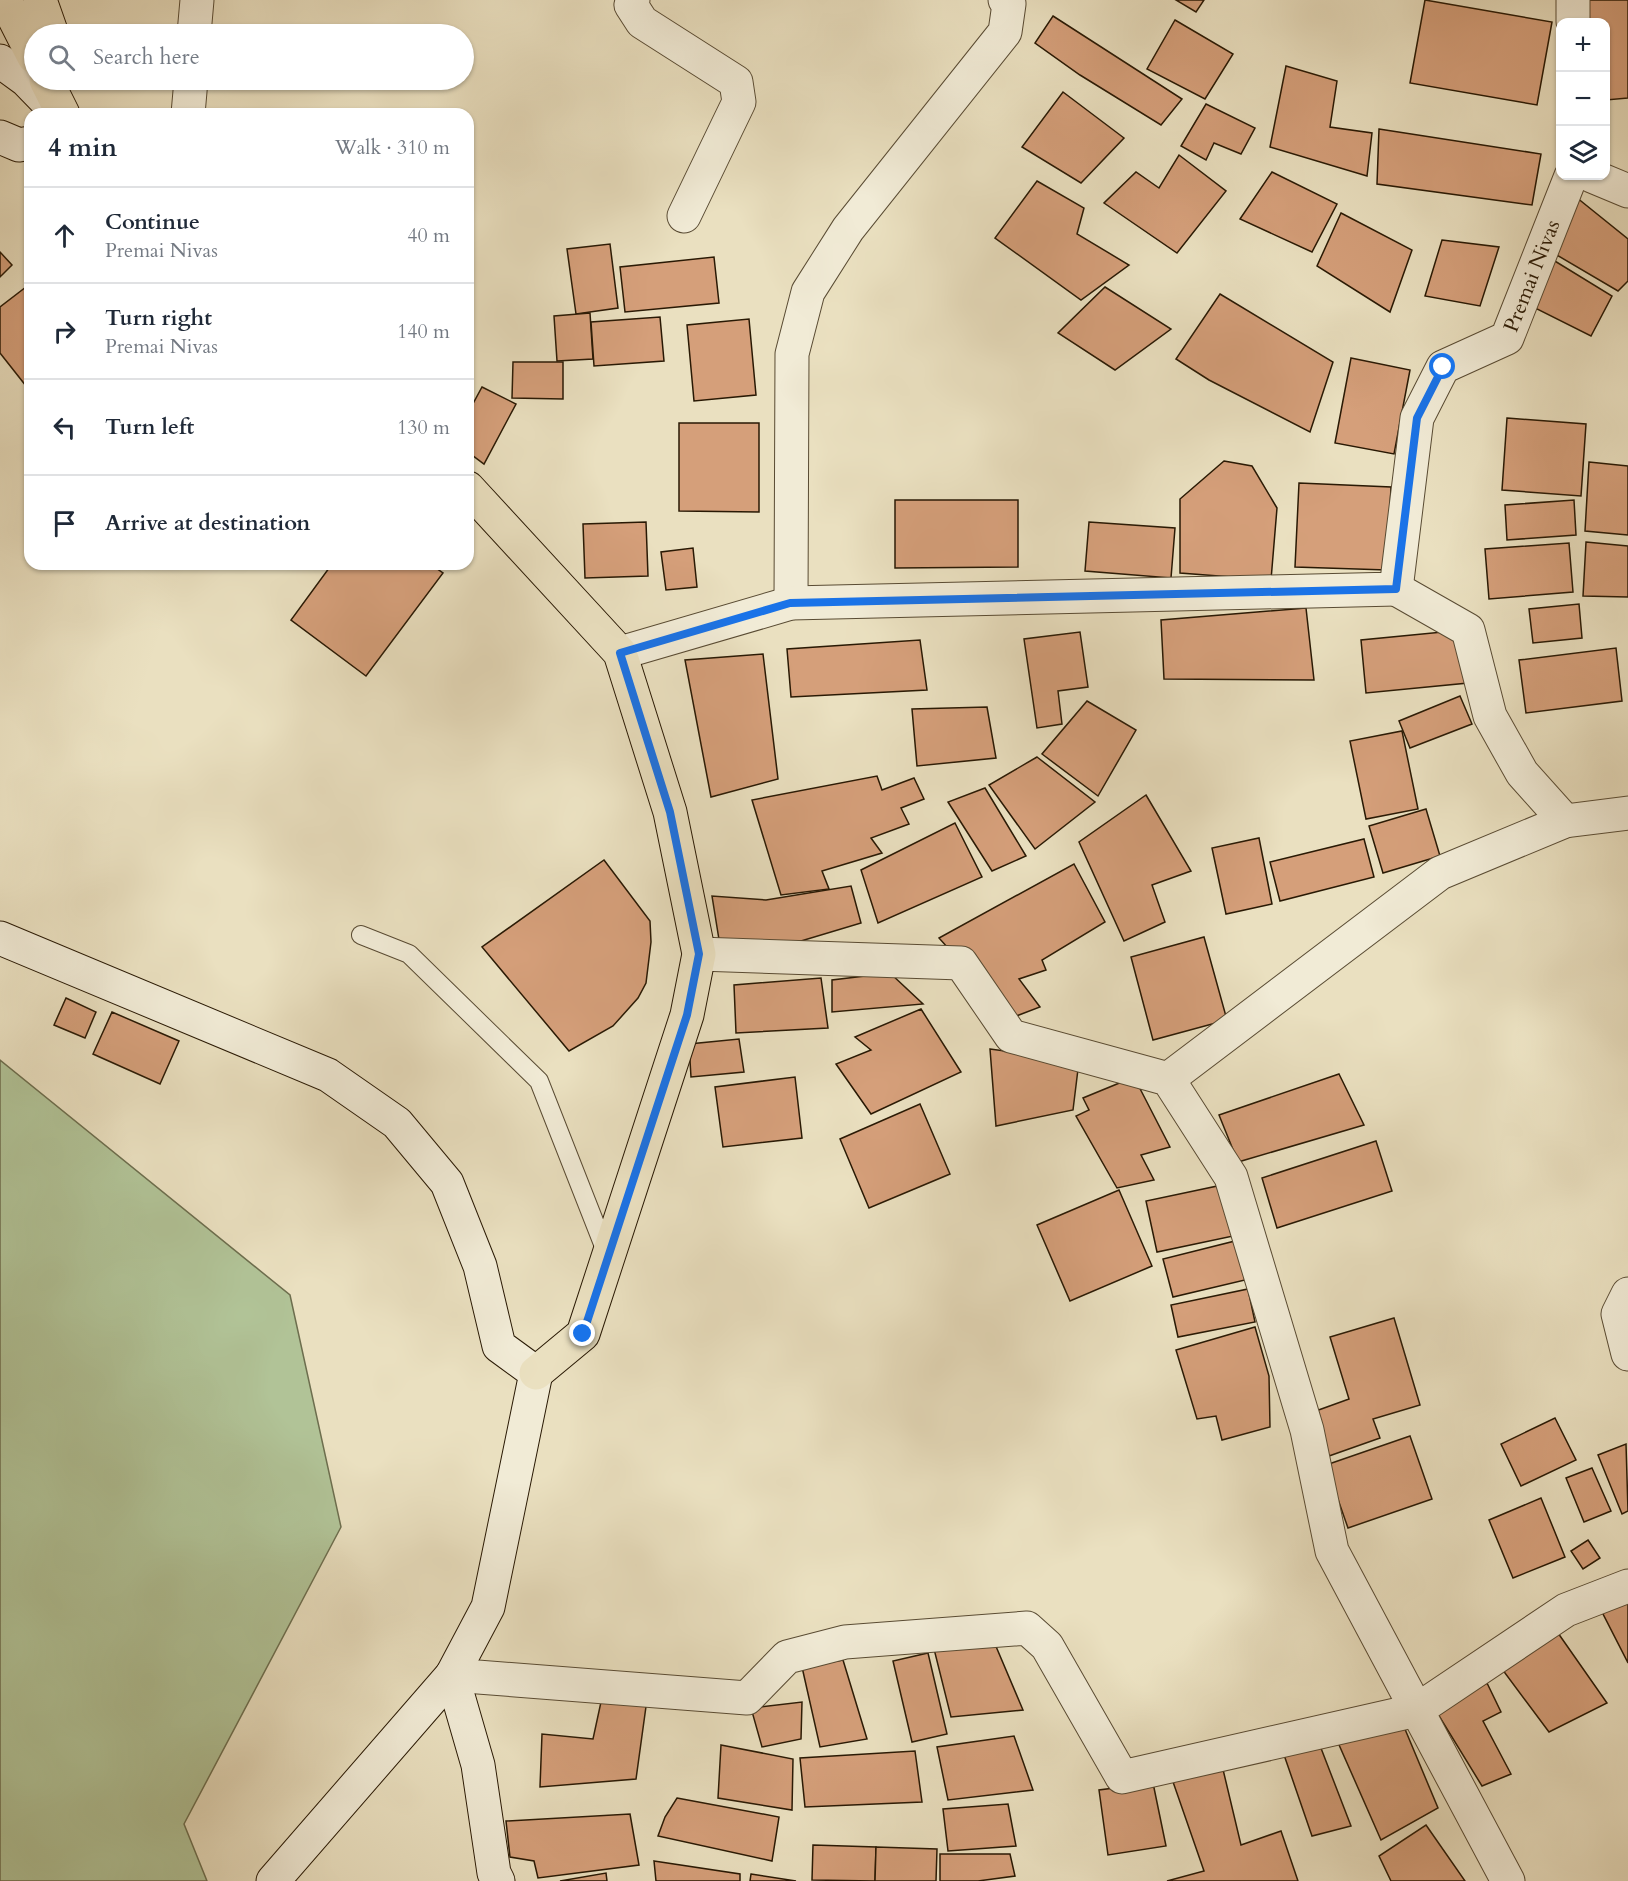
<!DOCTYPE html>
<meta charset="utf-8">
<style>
body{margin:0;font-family:Cardo,serif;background:#f6f6f7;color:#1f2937}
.controls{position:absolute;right:18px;top:18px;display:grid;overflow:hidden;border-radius:12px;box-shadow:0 2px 4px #0004}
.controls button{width:54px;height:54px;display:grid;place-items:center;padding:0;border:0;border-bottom:2px solid #e0e1e3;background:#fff;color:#1f2937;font:30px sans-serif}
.stop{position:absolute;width:18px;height:18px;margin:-14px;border:4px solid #1a73e8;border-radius:50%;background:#fff}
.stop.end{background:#1a73e8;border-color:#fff;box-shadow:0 2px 6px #0008}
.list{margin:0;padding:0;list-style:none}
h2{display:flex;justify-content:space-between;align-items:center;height:78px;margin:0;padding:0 24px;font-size:26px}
h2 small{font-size:20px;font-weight:400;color:#747a83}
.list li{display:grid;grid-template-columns:39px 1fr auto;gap:18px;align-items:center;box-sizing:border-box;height:96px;padding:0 24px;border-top:2px solid #e0e1e3}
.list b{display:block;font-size:22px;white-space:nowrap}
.list p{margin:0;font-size:20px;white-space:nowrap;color:#747a83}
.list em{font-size:20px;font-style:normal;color:#747a83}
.icon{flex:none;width:33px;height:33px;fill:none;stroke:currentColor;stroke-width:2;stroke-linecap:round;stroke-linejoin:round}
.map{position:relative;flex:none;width:1628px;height:1881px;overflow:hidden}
.search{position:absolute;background:#fff;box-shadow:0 2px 4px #0004;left:24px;top:24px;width:450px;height:66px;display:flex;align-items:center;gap:15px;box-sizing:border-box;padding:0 21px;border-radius:33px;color:#747a83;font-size:22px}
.panel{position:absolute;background:#fff;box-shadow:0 2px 4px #0004;left:24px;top:108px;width:450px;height:462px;border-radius:18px}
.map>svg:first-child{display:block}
.green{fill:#b1c397;stroke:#6d6e4e;stroke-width:1.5}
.building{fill:#d59f7a;stroke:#291904;stroke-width:1.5}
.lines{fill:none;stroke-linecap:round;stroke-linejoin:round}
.lane-casing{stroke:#594b33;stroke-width:20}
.street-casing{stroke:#594b33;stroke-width:35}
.secondary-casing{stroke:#291904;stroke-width:35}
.primary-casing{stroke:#291904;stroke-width:35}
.lane{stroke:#f1ebd6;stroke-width:18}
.street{stroke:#f1ebd6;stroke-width:33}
.secondary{stroke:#f1ebd6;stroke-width:33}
.primary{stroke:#eae0c0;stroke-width:33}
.route{stroke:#1a73e8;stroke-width:8}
.labels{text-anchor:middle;stroke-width:6;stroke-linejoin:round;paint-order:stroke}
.street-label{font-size:21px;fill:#291904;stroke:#f1ebd6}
</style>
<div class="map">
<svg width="1628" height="1881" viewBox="0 0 1628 1881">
<rect width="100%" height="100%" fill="#eae0c0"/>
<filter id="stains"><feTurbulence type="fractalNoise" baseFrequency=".00333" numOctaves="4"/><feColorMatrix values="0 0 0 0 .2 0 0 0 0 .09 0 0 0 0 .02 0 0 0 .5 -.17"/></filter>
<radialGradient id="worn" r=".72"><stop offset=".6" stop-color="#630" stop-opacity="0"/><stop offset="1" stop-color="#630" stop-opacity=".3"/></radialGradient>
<polygon class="green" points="0,1060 290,1295 341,1527 184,1824 207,1881 0,1881"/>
<g class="building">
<polygon points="1176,0 1204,0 1196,12"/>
<polygon points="1425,0 1552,22 1537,105 1410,83"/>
<polygon points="1578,0 1628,0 1628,98 1606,100 1606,22 1578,22"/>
<polygon points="1053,16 1182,99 1161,125 1080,75 1035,43"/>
<polygon points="1175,20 1233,54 1205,99 1147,69"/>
<polygon points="1286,66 1337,81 1330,127 1372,133 1367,176 1270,147"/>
<polygon points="1063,92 1124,138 1081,183 1022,147"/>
<polygon points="1206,104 1255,128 1241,154 1214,143 1206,160 1181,146"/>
<polygon points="1379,129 1541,154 1532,205 1377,184"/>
<polygon points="1179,155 1226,191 1177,253 1104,203 1136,172 1159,188"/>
<polygon points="1272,172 1337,204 1312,252 1240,219"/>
<polygon points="1037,181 1084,208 1077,234 1129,265 1081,300 995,238"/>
<polygon points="1571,193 1628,239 1628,281 1618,291 1550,251"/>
<polygon points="1341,213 1412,250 1390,312 1317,266"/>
<polygon points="1442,240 1499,247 1480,306 1425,296"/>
<polygon points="610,244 618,308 576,314 567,249"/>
<polygon points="0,252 12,265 0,277"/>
<polygon points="1545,255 1612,296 1591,336 1525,303"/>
<polygon points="714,257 719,303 625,312 620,267"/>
<polygon points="26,287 30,292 30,391 0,353 0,307"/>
<polygon points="1105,287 1171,329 1115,370 1058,333"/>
<polygon points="1220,294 1333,362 1310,432 1209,380 1176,359"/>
<polygon points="590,313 593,359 557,361 554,316"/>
<polygon points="660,317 664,361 594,366 591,322"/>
<polygon points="749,319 756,395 694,401 687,325"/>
<polygon points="1351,358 1410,370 1394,454 1335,443"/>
<polygon points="513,362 563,362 563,399 512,398"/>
<polygon points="482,387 516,404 484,464 468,452 468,413"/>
<polygon points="1507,418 1586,424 1581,496 1502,490"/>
<polygon points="679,423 759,423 759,512 679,511"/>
<polygon points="1224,461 1252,466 1277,508 1271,580 1180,573 1180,499"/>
<polygon points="1589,462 1628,466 1628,535 1585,531"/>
<polygon points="1299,483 1391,487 1387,570 1295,567"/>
<polygon points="895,500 1018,500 1018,567 895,568"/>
<polygon points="1574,500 1576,535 1507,540 1505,505"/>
<polygon points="646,522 648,576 585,578 583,524"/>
<polygon points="1089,522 1175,528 1171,578 1085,571"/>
<polygon points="1586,542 1628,546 1628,597 1583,596"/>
<polygon points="1569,543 1573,592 1489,599 1485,549"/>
<polygon points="693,548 697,587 666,590 661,552"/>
<polygon points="332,564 430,564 443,573 366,676 291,620"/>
<polygon points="1579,604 1582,638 1533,643 1529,609"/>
<polygon points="1306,608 1314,680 1164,679 1161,620"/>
<polygon points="1463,630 1468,683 1366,693 1361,640"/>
<polygon points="1080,632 1088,687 1058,691 1062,724 1037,728 1024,639"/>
<polygon points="920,640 927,690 791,697 787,649"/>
<polygon points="1616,648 1622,701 1526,713 1519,660"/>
<polygon points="763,654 778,779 711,797 685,660"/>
<polygon points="1460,696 1472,724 1410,748 1399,721"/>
<polygon points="1087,701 1136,730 1098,796 1042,754"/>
<polygon points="987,707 996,758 917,766 912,709"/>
<polygon points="1402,731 1418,809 1366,819 1350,741"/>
<polygon points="1037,757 1095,802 1035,849 989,785"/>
<polygon points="877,776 882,790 914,778 924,799 901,808 909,824 871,838 882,853 822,871 829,889 781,895 752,800"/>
<polygon points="985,788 1026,856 992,871 948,802"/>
<polygon points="1146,795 1191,871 1152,885 1165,922 1124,941 1079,842"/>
<polygon points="1426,809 1440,856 1383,873 1369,826"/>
<polygon points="955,823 982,877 878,923 861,870"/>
<polygon points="1259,838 1272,904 1226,914 1212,848"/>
<polygon points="1364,839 1374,877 1280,901 1270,862"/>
<polygon points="604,860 650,921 651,942 646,983 638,998 613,1026 569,1051 482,947"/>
<polygon points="1074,864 1105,922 1042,960 1046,970 1019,979 1040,1007 1011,1018 939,938"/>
<polygon points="851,886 861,923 791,944 721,952 712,896 766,900"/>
<polygon points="1204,937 1227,1020 1153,1040 1131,957"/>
<polygon points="890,973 923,1004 832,1012 832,980"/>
<polygon points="821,978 828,1028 736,1033 734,985"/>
<polygon points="66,998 96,1012 85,1038 54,1025"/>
<polygon points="921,1009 961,1072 871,1114 836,1064 871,1050 855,1037"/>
<polygon points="112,1012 179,1041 160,1084 93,1054"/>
<polygon points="739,1039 744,1072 691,1077 689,1044"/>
<polygon points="990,1049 1079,1061 1073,1110 996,1126"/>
<polygon points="1339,1074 1364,1125 1238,1162 1219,1115"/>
<polygon points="795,1077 802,1138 723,1147 715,1087"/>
<polygon points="1134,1077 1170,1147 1141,1155 1154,1180 1117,1188 1076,1116 1089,1110 1083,1098"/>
<polygon points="920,1104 950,1174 869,1208 840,1139"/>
<polygon points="1376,1141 1392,1191 1277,1228 1262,1178"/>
<polygon points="1227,1184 1238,1235 1157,1252 1146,1201"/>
<polygon points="1119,1190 1152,1266 1070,1301 1037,1225"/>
<polygon points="1235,1241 1245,1280 1173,1297 1163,1259"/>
<polygon points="1248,1289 1255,1322 1178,1337 1171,1305"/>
<polygon points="1394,1318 1420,1405 1373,1419 1380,1438 1329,1456 1313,1412 1349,1399 1330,1337"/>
<polygon points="1255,1327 1269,1376 1270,1427 1222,1440 1216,1416 1197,1419 1176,1350"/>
<polygon points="1555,1418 1576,1460 1521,1486 1501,1444"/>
<polygon points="1410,1436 1432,1499 1348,1528 1326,1465"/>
<polygon points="1626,1444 1628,1511 1622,1514 1598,1455"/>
<polygon points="1592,1468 1611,1511 1584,1522 1566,1478"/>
<polygon points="1541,1498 1565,1557 1513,1578 1489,1520"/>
<polygon points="1588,1540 1600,1558 1583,1569 1571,1551"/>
<polygon points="1628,1597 1628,1663 1601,1610"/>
<polygon points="1558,1633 1607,1703 1549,1732 1502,1669"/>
<polygon points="992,1637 1023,1710 951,1717 933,1645"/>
<polygon points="928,1653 947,1734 912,1742 893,1661"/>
<polygon points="843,1660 867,1739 820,1747 802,1667"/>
<polygon points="1487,1683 1501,1712 1483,1721 1511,1774 1482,1786 1436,1711"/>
<polygon points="604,1688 648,1692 636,1779 540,1787 542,1734 593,1739"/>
<polygon points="802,1702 801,1739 762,1747 751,1708"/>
<polygon points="1402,1722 1438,1808 1381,1840 1336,1738"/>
<polygon points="1014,1736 1033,1790 948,1800 937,1747"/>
<polygon points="1319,1743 1351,1826 1312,1836 1282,1749"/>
<polygon points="721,1745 793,1759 792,1810 718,1798"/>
<polygon points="915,1751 922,1802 805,1807 800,1758"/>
<polygon points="1221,1761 1241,1845 1281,1831 1298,1881 1167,1881 1204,1871 1172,1779"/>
<polygon points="1153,1783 1166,1846 1108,1855 1099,1790"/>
<polygon points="677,1798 779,1817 772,1861 658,1836 665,1817"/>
<polygon points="1008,1804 1016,1846 948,1851 943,1809"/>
<polygon points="630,1814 639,1865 538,1878 534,1861 510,1857 506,1821"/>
<polygon points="1426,1825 1465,1881 1391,1881 1379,1856"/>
<polygon points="813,1845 876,1847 875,1881 812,1880"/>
<polygon points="876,1847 937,1849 936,1881 875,1881"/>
<polygon points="940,1854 1010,1854 1015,1876 978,1881 940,1881"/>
<polygon points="654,1861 740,1874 740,1881 656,1881"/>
<polygon points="606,1873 607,1881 560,1881"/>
<polygon points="751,1874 796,1881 750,1881"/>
</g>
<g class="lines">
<g class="lane-casing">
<polyline id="lane" points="361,935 409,954 539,1081 607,1254"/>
</g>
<g class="street-casing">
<g id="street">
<polyline points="633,0 631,5 642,22 736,82 739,102 684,216"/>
<polyline points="1573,0 1573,22"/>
<polyline points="194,34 197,0"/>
<polyline points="188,114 191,80"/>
<polyline points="1592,176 1628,191"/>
<polyline points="1396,589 1468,630 1490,716 1522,773 1565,821"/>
<polyline points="791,603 792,354 808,292 848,229 1005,32 1009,4 1005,0"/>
<path id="s1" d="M620 653 791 603 1396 589 1417 418 1443 367 1507 338 1571 176"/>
<polyline points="699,954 961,963 1011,1036 1168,1079 1231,1177 1307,1430 1332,1551 1508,1881"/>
<polyline points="1168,1079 1440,873 1565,821 1628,813"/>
<polyline points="1628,1294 1618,1314 1628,1354"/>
<polyline points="452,1675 747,1698 787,1657 845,1642 1027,1628 1047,1646 1122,1777 1417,1710 1566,1610 1628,1586"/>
</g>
</g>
<g class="secondary-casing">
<g id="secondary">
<polyline points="0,61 26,80 59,114"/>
<polyline points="0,137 19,145 30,143"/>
<polyline points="0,938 328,1075 397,1123 447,1183 480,1266 499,1346 536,1373 488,1607 452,1675 273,1881"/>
<polyline points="452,1675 478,1765 494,1873 498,1881"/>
</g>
</g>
<g class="primary-casing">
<g id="primary">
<polyline points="5,0 34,57"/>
<polyline points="40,0 52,34"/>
<polyline points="46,80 63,114"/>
<polyline points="468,488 620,653 670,812 699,954 687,1015 583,1334 536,1373"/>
</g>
</g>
<use href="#lane" class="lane"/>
<use href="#street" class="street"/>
<use href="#secondary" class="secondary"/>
<use href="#primary" class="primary"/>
</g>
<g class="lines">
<polyline class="route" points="583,1334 687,1015 699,954 670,812 620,653 790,603 1396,589 1417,418 1443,367"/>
</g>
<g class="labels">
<g class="street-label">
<text dy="7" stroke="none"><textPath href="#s1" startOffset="1150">Premai Nivas</textPath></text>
</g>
</g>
<rect width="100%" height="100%" filter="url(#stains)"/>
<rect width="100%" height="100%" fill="url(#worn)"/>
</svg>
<div class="controls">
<button>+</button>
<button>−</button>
<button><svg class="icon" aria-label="layers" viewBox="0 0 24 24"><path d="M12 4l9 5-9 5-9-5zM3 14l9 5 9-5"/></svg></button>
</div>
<div class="stop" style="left:1443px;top:367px"></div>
<div class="stop end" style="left:583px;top:1334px"></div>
<div class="search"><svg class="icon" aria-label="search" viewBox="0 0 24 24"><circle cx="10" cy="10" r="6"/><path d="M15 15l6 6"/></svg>Search here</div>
<section class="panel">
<h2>4 min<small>Walk · 310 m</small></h2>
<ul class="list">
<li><svg class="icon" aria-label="ahead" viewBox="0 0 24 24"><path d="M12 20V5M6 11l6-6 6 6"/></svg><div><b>Continue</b><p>Premai Nivas</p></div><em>40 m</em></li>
<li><svg class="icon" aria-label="right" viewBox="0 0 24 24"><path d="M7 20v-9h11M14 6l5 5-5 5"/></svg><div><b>Turn right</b><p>Premai Nivas</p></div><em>140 m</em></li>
<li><svg class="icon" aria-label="left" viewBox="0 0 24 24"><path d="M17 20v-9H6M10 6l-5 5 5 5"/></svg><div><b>Turn left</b></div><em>130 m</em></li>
<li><svg class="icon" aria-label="arrive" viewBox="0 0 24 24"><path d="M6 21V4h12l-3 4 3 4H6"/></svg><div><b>Arrive at destination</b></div></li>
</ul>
</section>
</div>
